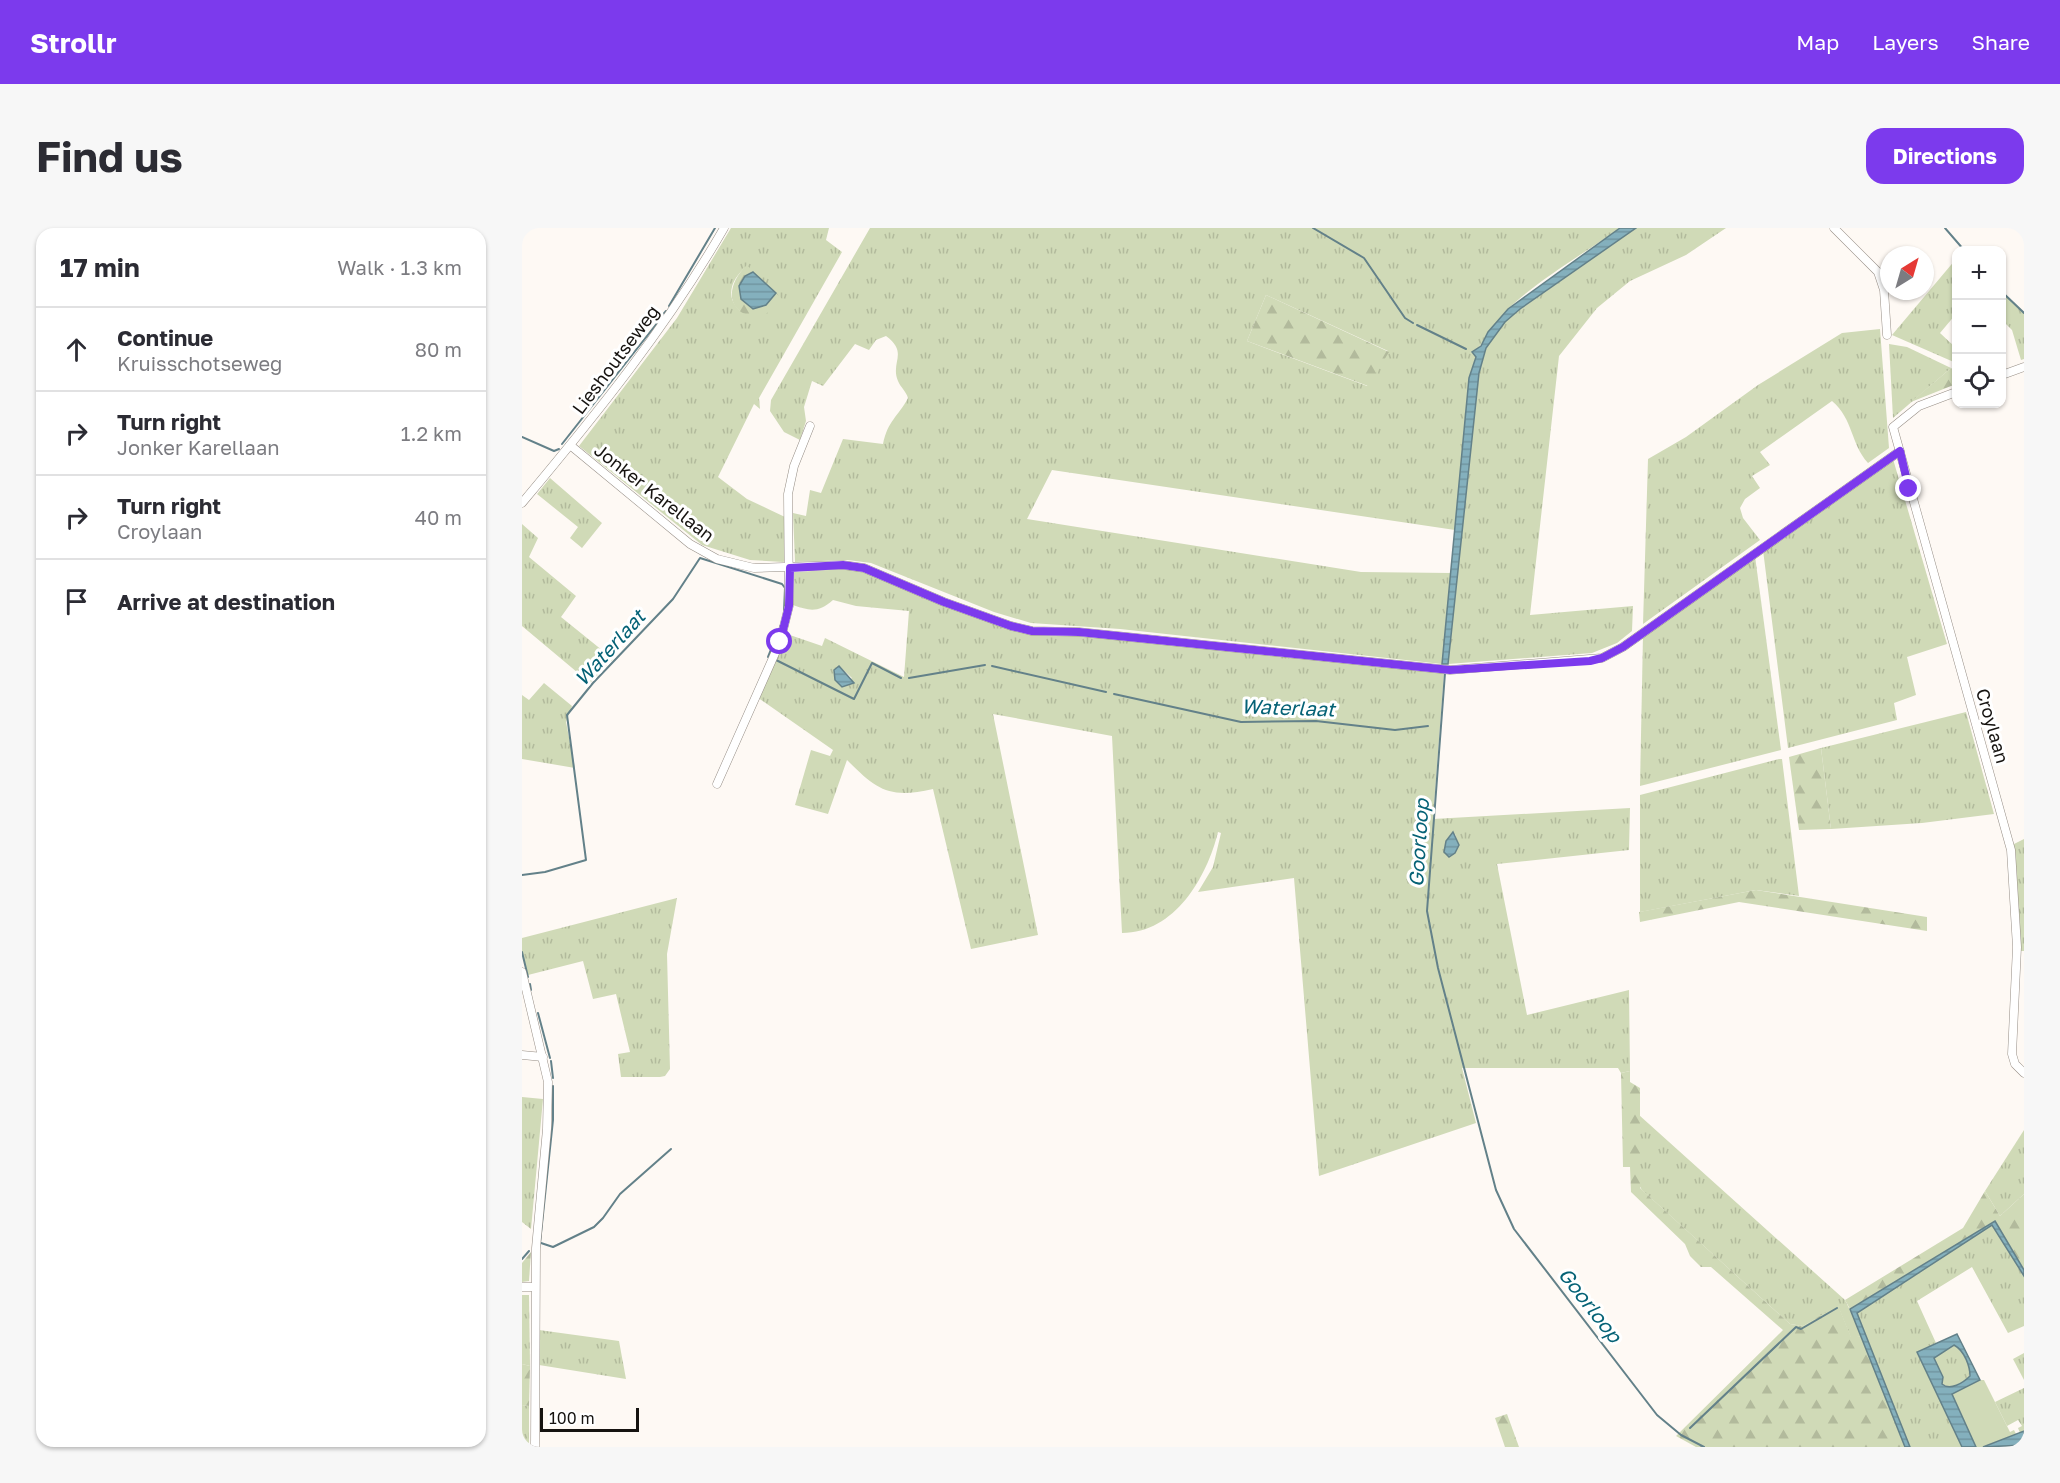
<!DOCTYPE html>
<meta charset="utf-8">
<style>
body{margin:0;font-family:"Golos Text",sans-serif;background:#f7f7f7;color:#2b2b33}
.controls{position:absolute;right:18px;top:18px;display:grid;overflow:hidden;border-radius:12px;box-shadow:0 2px 4px #0004}
.controls button{width:54px;height:54px;display:grid;place-items:center;padding:0;border:0;border-bottom:2px solid #e1e1e2;background:#fff;color:#2b2b33;font:30px sans-serif}
.compass{position:absolute;left:1358px;top:18px;width:54px;height:54px;border-radius:50%;background:#fff;box-shadow:0 2px 4px #0004;rotate:37deg}
.scale{position:absolute;left:18px;bottom:15px;width:99px;box-sizing:border-box;padding-left:6px;border:3px solid #161310;border-top:0;font-size:16px;line-height:21px;white-space:nowrap;color:#161310;-webkit-text-stroke:4px #fff;paint-order:stroke}
.stop{position:absolute;width:18px;height:18px;margin:-14px;border:4px solid #7c3aed;border-radius:50%;background:#fff}
.stop.end{background:#7c3aed;border-color:#fff;box-shadow:0 2px 6px #0008}
.list{margin:0;padding:0;list-style:none}
h2{display:flex;justify-content:space-between;align-items:center;height:78px;margin:0;padding:0 24px;font-size:26px}
h2 small{font-size:20px;font-weight:400;color:#7c7c81}
.list li{display:grid;grid-template-columns:39px 1fr auto;gap:18px;align-items:center;box-sizing:border-box;height:84px;padding:0 24px;border-top:2px solid #e1e1e2}
.list b{display:block;font-size:22px;white-space:nowrap}
.list p{margin:0;font-size:20px;white-space:nowrap;color:#7c7c81}
.list em{font-size:20px;font-style:normal;color:#7c7c81}
.icon{flex:none;width:33px;height:33px;fill:none;stroke:currentColor;stroke-width:2;stroke-linecap:round;stroke-linejoin:round}
.map{position:relative;flex:none;width:1502px;height:1219px;overflow:hidden;border-radius:18px}
header{display:flex;align-items:center;gap:36px;box-sizing:border-box;height:84px;padding:0 30px;background:#7c3aed;color:#fff}
header strong{font-size:28px}
nav{display:flex;gap:33px;margin-inline-start:auto;font-size:21px}
.intro{display:flex;align-items:center;justify-content:space-between;box-sizing:border-box;height:144px;padding:0 36px}
h1{margin:0;font-size:42px}
.button{padding:15px 27px;border-radius:18px;background:#7c3aed;color:#fff;font-size:21px;font-weight:700}
main{display:flex;gap:36px;padding:0 36px}
aside{flex:1;background:#fff;border-radius:18px;box-shadow:0 2px 4px #0004}
.map>svg:first-child{display:block}
.grass{fill:url(#grass-tufts);fill-rule:evenodd}
.forest{fill:url(#forest-firs)}
.garden{fill:#d0dab7}
.water{fill:url(#water-rules);stroke:#638189;stroke-width:1.5;fill-rule:evenodd}
.lines{fill:none;stroke-linecap:round;stroke-linejoin:round}
.stream{stroke:#638189;stroke-width:2}
.minor-casing{stroke:#968e86;stroke-width:9}
.minor{stroke:#fff;stroke-width:8}
.route{stroke:#7c3aed;stroke-width:8}
.labels{text-anchor:middle;stroke-width:6;stroke-linejoin:round;paint-order:stroke}
.street-label{font-size:18px;fill:#161310;stroke:#fff}
.water-label{font-size:20px;font-style:italic;fill:#056276;stroke:#fff}
</style>
<header>
<strong>Strollr</strong>
<nav><a>Map</a><a>Layers</a><a>Share</a></nav>
</header>
<div class="intro"><h1>Find us</h1><a class="button">Directions</a></div>
<main>
<aside>
<h2>17 min<small>Walk · 1.3 km</small></h2>
<ul class="list">
<li><svg class="icon" aria-label="ahead" viewBox="0 0 24 24"><path d="M12 20V5M6 11l6-6 6 6"/></svg><div><b>Continue</b><p>Kruisschotseweg</p></div><em>80 m</em></li>
<li><svg class="icon" aria-label="right" viewBox="0 0 24 24"><path d="M7 20v-9h11M14 6l5 5-5 5"/></svg><div><b>Turn right</b><p>Jonker Karellaan</p></div><em>1.2 km</em></li>
<li><svg class="icon" aria-label="right" viewBox="0 0 24 24"><path d="M7 20v-9h11M14 6l5 5-5 5"/></svg><div><b>Turn right</b><p>Croylaan</p></div><em>40 m</em></li>
<li><svg class="icon" aria-label="arrive" viewBox="0 0 24 24"><path d="M6 21V4h12l-3 4 3 4H6"/></svg><div><b>Arrive at destination</b></div></li>
</ul>
</aside>
<div class="map">
<svg width="1502" height="1219" viewBox="0 0 1502 1219">
<defs>
<pattern id="grass-tufts" width="24" height="20" patternUnits="userSpaceOnUse" patternTransform="scale(1.5)"><rect width="24" height="20" fill="#d0dab7"/><path d="M3 7l-1-3M5 7V3M7 7l1-3M15 17l-1-3M17 17v-4M19 17l1-3" fill="none" stroke="#b2ba9c"/></pattern>
<pattern id="forest-firs" width="22" height="20" patternUnits="userSpaceOnUse" patternTransform="scale(1.5)"><rect width="22" height="20" fill="#d0dab7"/><path d="M5 1l3.5 6h-7zM16 11l3.5 6h-7z" fill="#b2ba9c"/></pattern>
<pattern id="water-rules" width="6" height="5" patternUnits="userSpaceOnUse" patternTransform="scale(1.5)"><rect width="6" height="5" fill="#84b0bd"/><path d="M0 2.5h6" fill="none" stroke="#7196a1"/></pattern>
</defs>
<rect width="100%" height="100%" fill="#fef9f4"/>
<g class="grass">
<path d="M209 0H307L304 12 320 24 241 163 237 170 238 181 232 176 196 249 225 271 263 289 264 333 261 334 228 332 180 317 57 218 155 90ZM225 38 218 83C202 68 210 50 225 38Z"/>
<path d="M348 0H1098C1064 24 1013 54 985 82 975 92 960 121 950 124L954 129 947 150 933 302 530 242 505 291 839 344 929 345 920 436 598 401 509 395 472 384 349 335 326 332 273 334 271 285 284 288 288 262 299 265 321 211 361 216C366 192 376 189 386 170 384 163 379 160 376 153 368 134 387 125 364 108L354 112 347 122 333 116 301 158 290 153 282 179 284 193 278 212 262 204 248 183 249 172ZM744 67 866 123 845 158 725 113Z"/>
<polygon points="1114,0 1204,0 1164,27 1108,53 1075,80 1037,128 1008,387 1111,378 1110,403 1095,415 1070,425 926,436 957,145 964,120 983,94 998,81"/>
<polygon points="1434,31 1434,86 1418,105 1434,120 1434,135 1370,107"/>
<polygon points="1480,63 1502,84 1502,131 1499,132 1490,102 1480,92"/>
<path d="M1358 101 1367 220 1346 235C1328 215 1332 192 1310 173L1238 224 1248 237 1230 248 1238 260 1223 271 1218 280 1221 290 1238 312 1121 396 1126 231 1164 209 1236 157 1320 105Z"/>
<polygon points="1367,116 1385,119 1429,140 1371,190"/>
<polygon points="1371,231 1425,416 1385,429 1394,467 1372,475 1375,492 1266,520 1241,322"/>
<polygon points="28,250 80,295 60,320 48,310 56,299 15,266"/>
<polygon points="0,296 16,310 7,329 54,368 39,389 91,431 68,455 0,398"/>
<polygon points="1233,328 1259,522 1118,558 1121,407"/>
<path d="M325 341 337 343 519 405 596 410 922 445 911 591 1108 580 1107 622 975 636 1005 787 1107 762 1108 843 1099 845 1096 840H940L954 895 797 948 772 650 676 664 691 639 699 605 696 604C685 649 653 705 600 705L590 508 471 486 516 707 449 721 411 561C367 571 355 562 325 532L306 586 273 577 289 522 308 528 311 522 235 469 265 406 300 418 303 410 382 449 387 383 334 378 311 372C296 385 288 383 271 377L272 344ZM317 438 330 450 320 459 313 452ZM929 606H933L937 618 927 629 924 613Z"/>
<polygon points="22,455 50,478 44,494 53,540 0,531 0,467 7,472"/>
<polygon points="1444,484 1472,586 1400,595 1309,601 1299,520"/>
<polygon points="1257,531 1260,531 1277,668 1234,662 1118,684 1118,567"/>
<polygon points="1502,611 1502,723 1498,723 1490,617"/>
<polygon points="155,670 145,726 148,841 143,848 138,849 99,849 96,826 108,824 94,766 71,771 61,733 6,747 0,725 0,710"/>
<polygon points="0,869 21,871 9,1001 0,994"/>
<polygon points="1117,887 1323,1072 1341,1108 1329,1110 1316,1078 1281,1098 1268,1096 1120,962 1117,957"/>
<polygon points="1502,902 1502,966 1478,988 1463,963"/>
<polygon points="1470,997 1502,1048 1502,1098 1486,1105 1450,1039 1395,1073 1414,1115 1395,1124 1440,1219 1388,1219 1335,1085 1336,1082"/>
<polygon points="0,1067 7,1067 8,1138 0,1136"/>
<polygon points="17,1102 97,1113 104,1151 17,1137"/>
<polygon points="1429,1117 1437,1119 1449,1140 1446,1151 1429,1160 1420,1156 1412,1130"/>
<polygon points="1502,1125 1502,1152 1491,1131"/>
<polygon points="1502,1160 1502,1203 1498,1205 1496,1200 1500,1198 1496,1192 1485,1198 1473,1174"/>
<polygon points="0,1177 7,1178 7,1219 0,1219"/>
</g>
<g class="forest">
<path d="M225 37 231 44 217 58 219 71 226 79 249 72 254 65 260 71 243 87C206 93 200 60 225 37Z"/>
<polygon points="744,67 867,124 846,158 725,113"/>
<polygon points="1429,140 1434,143 1434,156 1389,174"/>
<polygon points="1299,520 1309,601 1277,602 1267,529"/>
<polygon points="1234,662 1405,689 1405,703 1217,674 1118,694 1117,684"/>
<polygon points="1108,843 1108,854 1118,860 1118,960 1268,1096 1281,1098 1316,1077 1329,1109 1341,1108 1383,1219 1174,1219 1154,1208 1261,1102 1189,1039 1179,1039 1168,1028 1163,1016 1109,964 1108,939 1101,939 1099,845"/>
<polygon points="1463,963 1478,988 1502,966 1502,1042 1473,993 1328,1081 1323,1072 1441,1000"/>
<polygon points="9,1024 7,1053 0,1054 0,1035"/>
<polygon points="0,1136 8,1138 7,1178 0,1177"/>
<polygon points="985,1186 997,1219 983,1219 973,1190"/>
</g>
<polygon class="garden" points="1458,1152 1462,1152 1488,1204 1492,1202 1494,1206 1461,1219 1454,1219 1430,1166"/>
<g class="water">
<polygon points="1098,0 1114,0 998,81 983,94 964,120 957,145 926,436 920,436 947,150 954,129 950,124 959,118 966,104 986,81"/>
<polygon points="231,44 254,65 244,77 231,81 219,71 217,58 223,48"/>
<polygon points="317,438 332,455 320,459 313,452 312,442"/>
<polygon points="931,604 937,617 933,625 927,629 922,624 924,613"/>
<polygon points="1473,993 1502,1042 1502,1048 1470,997 1335,1085 1388,1219 1383,1219 1328,1081"/>
<path d="M1435 1106 1458 1152 1430 1166 1454 1219H1440L1395 1124ZM1432 1117C1443 1123 1448 1139 1448 1148 1441 1155 1428 1163 1420 1156L1421 1149 1412 1130Z"/>
<polygon points="1502,1203 1502,1217 1461,1219"/>
</g>
<g class="lines">
<g class="stream">
<polyline points="791,0 842,30 883,90 891,95"/>
<polyline points="1423,0 1442,22"/>
<polyline points="1480,64 1502,85"/>
<polyline points="147,78 193,0"/>
<polyline points="139,89 144,83"/>
<polyline points="895,97 944,121"/>
<polyline points="0,209 32,223 37,221"/>
<polyline points="40,216 136,94"/>
<polyline points="246,429 259,397"/>
<polyline points="254,432 332,471 350,435 379,450"/>
<polyline points="470,438 584,464"/>
<polyline points="923,445 905,683 916,740 974,962 992,1001 1135,1187 1159,1207 1182,1219"/>
<polyline points="387,450 463,437"/>
<polyline points="592,466 719,494 794,493 873,502 906,498"/>
<polyline points="0,647 23,644 64,632 45,487 71,455 151,371 178,330 260,356 263,360 262,383"/>
<polyline points="0,724 6,749"/>
<polyline points="8,756 9,762"/>
<polyline points="16,785 28,830"/>
<polyline points="29,833 31,850"/>
<polyline points="18,1015 31,892 31,858"/>
<polyline points="19,1015 31,1019 72,999 81,990 98,966 149,921"/>
<polyline points="0,1031 7,1023"/>
<polyline points="1168,1200 1274,1099 1279,1101 1315,1080"/>
</g>
<g class="minor-casing">
<g id="minor">
<polyline points="1312,0 1356,44 1362,62 1365,107"/>
<polyline points="1480,147 1502,139"/>
<polyline points="1434,164 1397,178 1371,199 1489,622 1495,719 1490,826 1493,836 1502,845"/>
<polyline points="48,217 168,316 195,331 232,340 321,337 342,340 422,374 489,398 510,403 557,404 928,442 1080,430 1101,419 1378,223"/>
<path d="M0 275C73 188 145 99 202 0"/>
<polyline points="195,556 258,414 267,378 266,266 272,238 288,198"/>
<polyline points="0,744 26,854 25,901 14,1020 13,1219"/>
<polyline points="0,827 21,829"/>
<polyline points="0,1059 13,1059"/>
</g>
</g>
<use href="#minor" class="minor"/>
</g>
<g class="lines">
<polyline class="route" points="258,414 267,378 268,340 321,337 342,340 422,374 489,398 510,403 557,404 928,442 1068,433 1080,430 1101,419 1378,223 1387,261"/>
</g>
<g class="labels">
<g class="street-label">
<text transform="translate(94 132) rotate(-53)" y="6">Lieshoutseweg</text>
<text transform="translate(132 265) rotate(38)" y="6">Jonker Karellaan</text>
<text transform="translate(1470 498) rotate(74)" y="6">Croylaan</text>
</g>
<g class="water-label">
<text transform="translate(88 420) rotate(-48)" y="7">Waterlaat</text>
<text transform="translate(766 480) rotate(2)" y="7">Waterlaat</text>
<text transform="translate(897 615) rotate(-86)" y="7">Goorloop</text>
<text transform="translate(1068 1077) rotate(52)" y="7">Goorloop</text>
</g>
</g>
</svg>
<div class="controls">
<button>+</button>
<button>−</button>
<button><svg class="icon" aria-label="locate" viewBox="0 0 24 24"><circle cx="12" cy="12" r="6"/><path d="M12 2v4M12 18v4M2 12h4M18 12h4"/></svg></button>
</div>
<svg class="compass" viewBox="-18 -18 36 36"><path d="M0-13l5 13h-10z" fill="#e53935"/><path d="M0 13l5-13h-10z" fill="#7c7c81"/></svg>
<div class="scale">100 m</div>
<div class="stop" style="left:258px;top:414px"></div>
<div class="stop end" style="left:1387px;top:261px"></div>
</div>
</main>
